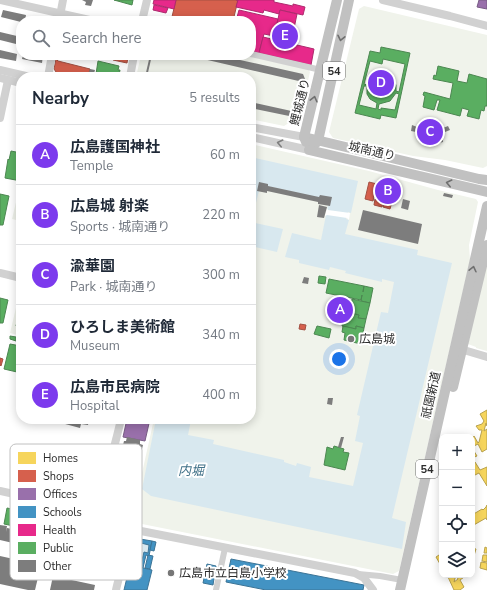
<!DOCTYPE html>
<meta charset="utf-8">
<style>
body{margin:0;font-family:"Nunito Sans","Noto Sans JP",sans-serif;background:#f2f2f3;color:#1f2937}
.controls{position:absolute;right:12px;bottom:12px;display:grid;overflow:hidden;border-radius:8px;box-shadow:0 2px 10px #0003}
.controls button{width:36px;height:36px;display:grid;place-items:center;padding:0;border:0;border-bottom:1px solid #e0e1e3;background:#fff;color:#1f2937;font:20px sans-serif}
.you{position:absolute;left:339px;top:359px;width:14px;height:14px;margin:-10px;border:3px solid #fff;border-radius:50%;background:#1a73e8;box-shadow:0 0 0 6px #1a73e833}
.badge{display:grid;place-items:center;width:26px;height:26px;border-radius:50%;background:#7c3aed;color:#fff;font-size:13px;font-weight:700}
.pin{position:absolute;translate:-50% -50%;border:2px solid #fff;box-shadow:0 1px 4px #0006}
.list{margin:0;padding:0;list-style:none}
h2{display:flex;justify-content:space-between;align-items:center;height:52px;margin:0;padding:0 16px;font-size:17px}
h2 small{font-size:13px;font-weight:400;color:#747a83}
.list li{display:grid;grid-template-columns:26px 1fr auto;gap:12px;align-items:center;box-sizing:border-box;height:60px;padding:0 16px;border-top:1px solid #e0e1e3}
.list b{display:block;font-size:15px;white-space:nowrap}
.list p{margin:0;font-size:13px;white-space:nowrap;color:#747a83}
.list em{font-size:13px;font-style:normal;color:#747a83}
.icon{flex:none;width:22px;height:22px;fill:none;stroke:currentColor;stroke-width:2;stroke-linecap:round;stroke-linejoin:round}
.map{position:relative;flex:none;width:487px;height:590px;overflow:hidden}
.search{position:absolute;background:#fff;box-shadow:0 2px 10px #0003;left:16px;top:16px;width:240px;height:44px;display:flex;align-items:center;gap:10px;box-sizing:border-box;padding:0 14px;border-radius:16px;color:#747a83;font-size:15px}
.panel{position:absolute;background:#fff;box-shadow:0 2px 10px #0003;left:16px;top:72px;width:240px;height:352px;border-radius:16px}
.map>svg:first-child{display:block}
.green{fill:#f0f3eb}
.water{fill:#d8e8ef}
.pier{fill:#fff}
.homes{fill:#f6d55c;stroke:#b9a24e}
.shops{fill:#d6604d;stroke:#a35043}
.offices{fill:#9970ab;stroke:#785c85}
.schools{fill:#4393c3;stroke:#3c7496;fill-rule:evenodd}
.health{fill:#e7298a;stroke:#af2a6e}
.public{fill:#5aae61;stroke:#4c8751;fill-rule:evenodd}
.building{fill:#7d7d7d}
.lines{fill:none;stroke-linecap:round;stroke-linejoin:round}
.minor{stroke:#d1d1d1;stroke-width:6}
.tertiary{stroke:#d1d1d1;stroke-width:8}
.trunk{stroke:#c1c1c1;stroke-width:10}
.oneway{stroke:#6f6f6f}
.oneway2{stroke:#7e7e7e}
.poi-dot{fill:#767676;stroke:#fff;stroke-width:1.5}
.labels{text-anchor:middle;stroke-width:4;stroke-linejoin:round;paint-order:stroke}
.shield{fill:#fff;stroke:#6b6b6b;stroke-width:1}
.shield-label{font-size:11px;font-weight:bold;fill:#2c2c2c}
.street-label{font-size:12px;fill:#2c2c2c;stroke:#fff}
.poi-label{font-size:12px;fill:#2c2c2c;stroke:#fff;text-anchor:start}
.water-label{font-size:13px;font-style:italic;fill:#407188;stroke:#fff}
.key{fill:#fff;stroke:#c0c0c0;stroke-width:1}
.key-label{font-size:11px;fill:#2c2c2c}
</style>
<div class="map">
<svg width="487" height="590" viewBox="0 0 487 590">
<rect width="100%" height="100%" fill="#fff"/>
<g class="green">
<polygon points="364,6 487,35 487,166 483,168 445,160 413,156 333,138 329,132 359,9"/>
<polygon points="141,55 246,55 308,69 310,72 300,116 284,126 251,119 251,77 136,77"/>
<path d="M251 144 369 171 438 190 476 199 478 202 469 245 470 260 399 571 393 574 142 524C112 515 107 508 114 477L140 482 154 419H251Z"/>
<polygon points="17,198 21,199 21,221 12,219"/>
<polygon points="487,259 487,351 476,348 476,347 468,344"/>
<polygon points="20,291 21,291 21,336 10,333"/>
</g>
<g class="water">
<polygon points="251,157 358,181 351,213 348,212 346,219 349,220 345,234 418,250 417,255 452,263 392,518 406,522 402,549 151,496 142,489 156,419 195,419 194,421 191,420 188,435 214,440 213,444 284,460 284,462 296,466 297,463 311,467 309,477 353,486 363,443 355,441 360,416 357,415 381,312 388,313 394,282 382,279 382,282 345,273 346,271 330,267 329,270 299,263 299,260 285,257 292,233 321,240 328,205 320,198 267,186 259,191 251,222 283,229 277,252 251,246"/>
<polygon points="137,542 149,545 148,553 144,553 141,564 133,562"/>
</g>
<polygon class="pier" points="327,208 328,210 350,213 349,220 347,218 327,215 325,216"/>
<g class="homes">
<polygon points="487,410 487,426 486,423 484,431 487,429 487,449 482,452 478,444 472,447 472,438 474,436 478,443 479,442 482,430 479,430 476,426 482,424 484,421 480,414"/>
<polygon points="472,448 477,456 472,458"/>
<polygon points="475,462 480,470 487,467 487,486 479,473 473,476 472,474 472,464"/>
<polygon points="487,505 487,520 486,518 472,526 472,515 482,509 483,510 486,507"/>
<polygon points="485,547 487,548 487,553 484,553"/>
<polygon points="472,548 476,549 473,559 472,559"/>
<polygon points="442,553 442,563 440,564 436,557"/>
<polygon points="483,555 487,555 487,562 482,561"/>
<polygon points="481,562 487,563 487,570 480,568"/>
<polygon points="451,575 456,575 454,582 458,579 456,575 467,575 460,580 464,587 460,590 454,590 448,577"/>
</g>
<g class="shops">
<polygon points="176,0 238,0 233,21 171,21"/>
<polygon points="114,55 128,57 127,63 113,60"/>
<polygon points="56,59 58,61 90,69 88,77 68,77 58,75 54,69"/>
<polygon points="369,182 385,186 385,188 392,190 391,196 375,192 373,201 365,199"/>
<polygon points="375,199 383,200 382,207 374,205"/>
<polygon points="384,201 392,202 390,209 383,207"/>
<polygon points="300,324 306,325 305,330 299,329"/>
<polygon points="0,358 3,359 1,366 0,365"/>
</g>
<g class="offices">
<polygon points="479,0 487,0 487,9 477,7"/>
<polygon points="127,419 150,419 145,441 123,437"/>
</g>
<g class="schools">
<path d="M140 539 152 541 149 556 146 555 143 568 130 565 134 543 137 540ZM137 542 149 545 148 553 144 552 141 564 133 562Z"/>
<polygon points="152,541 156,542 154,551 150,550"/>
<polygon points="148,555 153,556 150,569 145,568"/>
<polygon points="231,559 364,585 363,590 266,590 226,582"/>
<polygon points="207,564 216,566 213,585 203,583"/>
<polygon points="130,565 152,570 147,590 124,590"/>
</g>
<g class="health">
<polygon points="154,0 176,0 174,9 153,4"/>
<polygon points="236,0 274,0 274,2 293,6 293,4 305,7 303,15 280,10 279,14 264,10 263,13 236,7 238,0"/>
<polygon points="154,5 168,8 166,13 153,10"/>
<polygon points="239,10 278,19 274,36 264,34 259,53 251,51 251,21 236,21"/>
<polygon points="280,10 297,14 291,43 275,40 276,38 274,37"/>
<polygon points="263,37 314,49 311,65 259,53"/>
</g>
<g class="public">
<polygon points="114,0 133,0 132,5"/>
<path d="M381 47 410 53 396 118 381 115 380 119 355 113 370 51 380 53ZM383 59 405 64 399 92 396 91V85L392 79 385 75 379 74 374 76 367 85 364 84 370 61 382 64ZM364 86H367V94L370 99 377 103 376 109 359 105ZM396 93 399 94 395 110 381 108V110L378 109 379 104 390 101Z"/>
<polygon points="98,61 119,66 118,70 120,70 119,75 117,74 116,77 111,77 96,74"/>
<polygon points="438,66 459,71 457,81 467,83 469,74 487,79 487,106 485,106 484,111 481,110 479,119 467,116 469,110 462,108 460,116 437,110 440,100 437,100 434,110 423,107 425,96 423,95 424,92 450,99 453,83 433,79 434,75 436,76"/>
<polygon points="11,151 21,153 21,181 5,178 8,159 9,160"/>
<polygon points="0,194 9,196 3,225 0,225"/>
<polygon points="319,276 326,277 325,284 318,283"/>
<polygon points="329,279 364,286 363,292 364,286 373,288 370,303 361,301 362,295 361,300 326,293"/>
<polygon points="0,298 8,300 3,323 0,323"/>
<polygon points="352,299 370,303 366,319 358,318 359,315 346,312 347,306 351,307"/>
<polygon points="345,312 359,315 358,318 366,319 364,328 356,326 356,329 342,326"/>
<polygon points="18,318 21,319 20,327 16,326"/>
<polygon points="317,326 331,329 329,338 314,334"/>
<polygon points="343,326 356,329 356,326 364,328 361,344 344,340 345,333 342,332"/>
<polygon points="10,336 16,337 16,341 10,339"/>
<polygon points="10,344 21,346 21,357 17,372 4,369"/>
<polygon points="334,446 344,449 343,452 349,453 345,470 324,465 327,447 333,449"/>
<polygon points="7,508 45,516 44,523 45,524 47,512 59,515 54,538 42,535 43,533 27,530 28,529 4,524"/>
</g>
<g class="building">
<polygon points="82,0 93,0 91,6 85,5 86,2"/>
<polygon points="3,10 26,15 25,21 21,21 21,22 1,17"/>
<polygon points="0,32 21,37 20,45 0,40"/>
<polygon points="0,50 17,54 16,61 0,58"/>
<polygon points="23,55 43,55 42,63 22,59"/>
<polygon points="97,55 113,55 112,59"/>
<polygon points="150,55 152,55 147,77 145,77"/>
<polygon points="186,55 223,55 240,59 240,60 303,74 305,79 297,115 294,117 251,108 251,102 296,112 303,82"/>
<polygon points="90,69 95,70 93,77 88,77"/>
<polygon points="412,125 417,127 416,132 411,131"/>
<polygon points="448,126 450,130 445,132 443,128"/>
<polygon points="420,127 426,128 424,135 418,134"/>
<polygon points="443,140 443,142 435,144 435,141"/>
<polygon points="259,182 268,184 268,186 319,197 320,195 332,197 330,206 318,204 318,202 267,191 267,193 257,191"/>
<polygon points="444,193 453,195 452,198 443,196"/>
<polygon points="403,199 410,201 408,210 401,208"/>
<polygon points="319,205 327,207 324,218 317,217"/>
<polygon points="363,210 422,224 418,244 358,230"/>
<polygon points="304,277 309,278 308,284 302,283"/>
<polygon points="328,398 333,398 332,405 327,404"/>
<polygon points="55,419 82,419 81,423 83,423 84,419 89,420 88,425 81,424 80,428 54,421"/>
<polygon points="127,437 140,440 140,444 143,445 137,469 118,465 124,441 126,441"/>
<polygon points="341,437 344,437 341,448 338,447"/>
<polygon points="0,525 7,526 6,532 7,528 17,530 16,534 45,541 43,550 0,540"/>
<polygon points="0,556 41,565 35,590 28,590 0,584"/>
<polygon points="53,576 95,585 94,590 50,590"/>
</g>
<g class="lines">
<g class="minor">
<polyline points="251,54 321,70"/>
<path d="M79 507C92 504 98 499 105 488"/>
<path d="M125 545C129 537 132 534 141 531"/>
<polyline points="358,574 380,576 402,580"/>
<polyline points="216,590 225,548"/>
</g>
<g class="tertiary">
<polyline points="0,0 94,21"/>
<polyline points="383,0 450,16 487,26"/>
<polyline points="59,21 63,0"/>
<polyline points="142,21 147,0"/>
<polyline points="0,70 30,77"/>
<polyline points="48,77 52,55"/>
<polyline points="130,77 134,55"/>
<polyline points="0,78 21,83"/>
<polyline points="0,118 8,80"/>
<polyline points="251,127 304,137"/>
<polyline points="251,137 309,150"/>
<polyline points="0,273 21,278"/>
<polyline points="457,348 487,357"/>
<polyline points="0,491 109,515"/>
<polyline points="118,525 141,531 355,573 364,578 373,590"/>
<path d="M116 590C120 571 130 548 121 530 116 520 107 515 106 504 103 481 116 443 121 419"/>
</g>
<g class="trunk">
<polyline points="304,137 479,179 487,180"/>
<polyline points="306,142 304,137 337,0"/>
<polyline points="313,146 318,141 349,0"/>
<polyline points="309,150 487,192"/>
<polyline points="453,387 487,245"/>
<polyline points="400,590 487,206"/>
</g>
</g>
<defs><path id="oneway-chevron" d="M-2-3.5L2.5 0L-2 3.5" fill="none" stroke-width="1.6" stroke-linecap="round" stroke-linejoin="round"/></defs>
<g class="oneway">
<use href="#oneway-chevron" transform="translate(341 38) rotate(102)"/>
<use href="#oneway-chevron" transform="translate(314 99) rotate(-76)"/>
<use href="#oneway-chevron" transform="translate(449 183) rotate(-167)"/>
<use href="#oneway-chevron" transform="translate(473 269) rotate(-77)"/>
</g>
<use class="oneway2" href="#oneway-chevron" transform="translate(280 143) rotate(-167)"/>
<g class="poi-dot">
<circle cx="351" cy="339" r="4"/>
<circle cx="171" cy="573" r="4"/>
</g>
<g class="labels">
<g class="shield">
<rect x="323" y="62" width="22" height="18" rx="3"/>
<rect x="416" y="460" width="22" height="18" rx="3"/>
</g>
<g class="shield-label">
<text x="334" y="75">54</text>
<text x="427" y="473">54</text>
</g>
<g class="street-label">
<text transform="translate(300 102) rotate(-76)" y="4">鯉城通り</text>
<text transform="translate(372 151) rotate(13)" y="4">城南通り</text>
<text transform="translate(431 395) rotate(-77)" y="4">祇園新道</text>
</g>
<g class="poi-label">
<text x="359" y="343">広島城</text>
<text x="179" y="577">広島市立白島小学校</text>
</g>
<g class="water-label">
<text x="191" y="475">内堀</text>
</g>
</g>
<rect x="10" y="444" width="132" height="136" rx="6" class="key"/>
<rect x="18" y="452" width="18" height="12" fill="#f6d55c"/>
<rect x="18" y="470" width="18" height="12" fill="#d6604d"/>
<rect x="18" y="488" width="18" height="12" fill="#9970ab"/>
<rect x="18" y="506" width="18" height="12" fill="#4393c3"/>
<rect x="18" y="524" width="18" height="12" fill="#e7298a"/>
<rect x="18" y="542" width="18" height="12" fill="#5aae61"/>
<rect x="18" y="560" width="18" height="12" fill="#7d7d7d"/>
<g class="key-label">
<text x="43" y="462">Homes</text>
<text x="43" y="480">Shops</text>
<text x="43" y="498">Offices</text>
<text x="43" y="516">Schools</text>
<text x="43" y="534">Health</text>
<text x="43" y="552">Public</text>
<text x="43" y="570">Other</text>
</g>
</svg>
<div class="controls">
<button>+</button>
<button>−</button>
<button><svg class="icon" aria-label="locate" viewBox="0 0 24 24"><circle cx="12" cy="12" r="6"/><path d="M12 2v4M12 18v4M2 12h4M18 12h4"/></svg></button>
<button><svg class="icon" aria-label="layers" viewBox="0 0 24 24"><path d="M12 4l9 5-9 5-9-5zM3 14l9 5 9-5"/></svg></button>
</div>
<div class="you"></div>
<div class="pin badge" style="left:340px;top:310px">A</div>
<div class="pin badge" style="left:388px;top:191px">B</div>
<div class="pin badge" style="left:430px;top:132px">C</div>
<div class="pin badge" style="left:381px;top:83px">D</div>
<div class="pin badge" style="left:285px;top:36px">E</div>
<div class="search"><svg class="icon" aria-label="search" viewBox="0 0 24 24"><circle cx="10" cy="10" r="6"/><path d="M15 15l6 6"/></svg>Search here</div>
<section class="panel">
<h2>Nearby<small>5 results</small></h2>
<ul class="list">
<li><span class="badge">A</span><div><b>広島護国神社</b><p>Temple</p></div><em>60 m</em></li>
<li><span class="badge">B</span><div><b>広島城 射楽</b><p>Sports · 城南通り</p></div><em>220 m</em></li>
<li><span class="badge">C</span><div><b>渝華園</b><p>Park · 城南通り</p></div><em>300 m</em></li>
<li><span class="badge">D</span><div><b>ひろしま美術館</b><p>Museum</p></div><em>340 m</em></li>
<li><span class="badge">E</span><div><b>広島市民病院</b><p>Hospital</p></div><em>400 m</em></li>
</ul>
</section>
</div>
